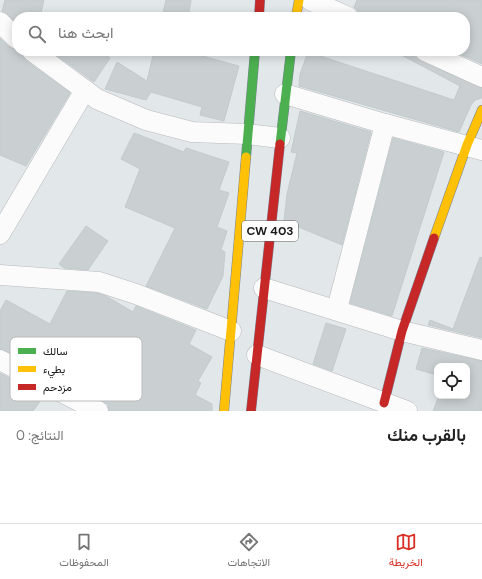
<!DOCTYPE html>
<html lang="ar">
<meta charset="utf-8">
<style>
body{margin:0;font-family:"DM Sans",Vazirmatn,sans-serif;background:#f2f2f2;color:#222;direction:rtl}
.controls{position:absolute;right:12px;bottom:12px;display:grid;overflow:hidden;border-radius:8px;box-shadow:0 2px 10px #0003}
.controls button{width:36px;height:36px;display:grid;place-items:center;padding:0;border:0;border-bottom:1px solid #e0e0e0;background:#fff;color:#222;font:20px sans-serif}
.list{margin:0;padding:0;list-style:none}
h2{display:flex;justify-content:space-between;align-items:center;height:52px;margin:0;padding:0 16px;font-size:17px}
h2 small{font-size:13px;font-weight:400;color:#767676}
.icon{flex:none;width:22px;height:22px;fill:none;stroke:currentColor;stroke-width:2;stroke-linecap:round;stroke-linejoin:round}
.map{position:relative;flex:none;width:482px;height:411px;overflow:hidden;direction:ltr}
.search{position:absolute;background:#fff;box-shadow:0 2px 10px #0003;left:12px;right:12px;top:12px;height:44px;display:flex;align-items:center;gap:10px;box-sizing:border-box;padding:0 14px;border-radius:16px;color:#767676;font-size:15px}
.sheet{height:112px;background:#fff}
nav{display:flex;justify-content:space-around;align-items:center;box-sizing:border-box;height:56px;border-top:1px solid #e0e0e0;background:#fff;font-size:11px;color:#767676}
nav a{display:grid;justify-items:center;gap:2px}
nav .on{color:#d93025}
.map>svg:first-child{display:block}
.building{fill:#cad0d2;stroke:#c3cbcd}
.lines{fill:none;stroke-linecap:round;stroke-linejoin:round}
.street-casing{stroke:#b7b9bb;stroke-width:21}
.fast-casing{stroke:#7a8194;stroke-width:10}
.slow-casing{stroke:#7a8194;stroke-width:10}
.jam-casing{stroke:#7a8194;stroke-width:10}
.street{stroke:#fbfbfc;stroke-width:20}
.fast{stroke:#4caf50;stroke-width:9}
.slow{stroke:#ffc107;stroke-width:9}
.jam{stroke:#c62828;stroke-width:9}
.labels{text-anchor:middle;stroke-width:3;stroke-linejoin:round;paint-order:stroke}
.shield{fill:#fff;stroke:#5f5f5f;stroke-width:1}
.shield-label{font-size:12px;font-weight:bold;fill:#1a1a1a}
.key{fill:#fff;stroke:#bababa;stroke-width:1}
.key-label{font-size:11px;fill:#1a1a1a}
</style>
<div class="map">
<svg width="482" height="411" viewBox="0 0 482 411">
<rect width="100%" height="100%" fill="#e2e7ea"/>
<g class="building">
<polygon points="5,0 44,0 40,17 17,17 17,23 2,11"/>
<polygon points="166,0 191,0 189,13 201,17 162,17"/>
<polygon points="357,0 482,0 482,64 453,51 465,51 465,17 359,17 358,11 354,7"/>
<polygon points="0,38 9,47 21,51 25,60 70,93 26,166 0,155"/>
<polygon points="51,51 99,51 110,58 94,82"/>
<polygon points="154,51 195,51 195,54 239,66 224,121 200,115 202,107 151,92 146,100 105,89 117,62 147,81"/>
<polygon points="394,51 414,51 415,57 420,61 482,88 482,98 475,100 471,105 459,132 299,86 300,74 308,52 454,100 460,86"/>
<polygon points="300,111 371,132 342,245 284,221 287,194 297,153 291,152"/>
<polygon points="134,133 184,152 186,148 229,162 219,190 229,193 217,227 227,231 221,250 225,252 223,276 207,309 146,286 175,228 125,207 140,169 121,159"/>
<polygon points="393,138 444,152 392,316 350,303"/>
<polygon points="86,226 108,241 88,270 64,268 59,264"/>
<polygon points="480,257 482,258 482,338 428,325 430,320 453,329"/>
<polygon points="67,291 97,293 106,296 133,312 136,306 196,330 189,344 212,357 198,381 201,383 195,395 212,404 212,411 109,411 108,405 103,401 0,349 0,311 6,300 50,324"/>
<polygon points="326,323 346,329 332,371 313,364"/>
<polygon points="422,348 482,361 482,411 433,411 439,396 467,396 467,366 437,366 437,375 416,369"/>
<polygon points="0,373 44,396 33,411 0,411"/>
</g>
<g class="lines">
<g class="street-casing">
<g id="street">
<polyline points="310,0 348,17"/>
<polyline points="0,22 17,39"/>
<polyline points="32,51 97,99 146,120 192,132 247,134 280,138"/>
<polyline points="425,51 482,77"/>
<polyline points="285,94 385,124 482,150"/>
<polyline points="0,234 85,90"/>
<polyline points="0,275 99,282 136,294 231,331"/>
<polyline points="264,288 402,331 482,350"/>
<polyline points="337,309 385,124"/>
<polyline points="257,355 407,411"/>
<polyline points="0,360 98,411"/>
</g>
</g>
<g class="fast-casing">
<g id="fast">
<polyline points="280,144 291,51"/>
<polyline points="246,157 255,51"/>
</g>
</g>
<g class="slow-casing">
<g id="slow">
<polyline points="296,17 299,0"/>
<polyline points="434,238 467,145 482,110"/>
<polyline points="224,411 246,157"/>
</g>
</g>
<g class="jam-casing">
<g id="jam">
<polyline points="259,17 260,0"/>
<polyline points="384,403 402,331 434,238"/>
<polyline points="251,411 280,144"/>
</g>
</g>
<use href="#street" class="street"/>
<use href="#fast" class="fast"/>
<use href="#slow" class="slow"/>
<use href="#jam" class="jam"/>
</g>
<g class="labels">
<rect class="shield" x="242" y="221" width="56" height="20" rx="3"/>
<g class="shield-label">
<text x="270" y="235">CW 403</text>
</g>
</g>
<rect x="10" y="337" width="132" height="64" rx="6" class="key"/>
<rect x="18" y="348" width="18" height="6" fill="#4caf50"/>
<rect x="18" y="366" width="18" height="6" fill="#ffc107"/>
<rect x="18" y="384" width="18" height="6" fill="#c62828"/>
<g class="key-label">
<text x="43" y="355">سالك</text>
<text x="43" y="373">بطيء</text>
<text x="43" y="391">مزدحم</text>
</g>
</svg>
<div class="controls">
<button><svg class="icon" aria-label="locate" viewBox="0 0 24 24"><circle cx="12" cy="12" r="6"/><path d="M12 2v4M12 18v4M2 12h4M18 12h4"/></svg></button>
</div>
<div class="search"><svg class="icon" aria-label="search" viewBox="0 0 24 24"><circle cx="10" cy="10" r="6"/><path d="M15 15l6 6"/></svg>ابحث هنا</div>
</div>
<section class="sheet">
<h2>بالقرب منك<small>النتائج: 0</small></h2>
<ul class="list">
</ul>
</section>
<nav>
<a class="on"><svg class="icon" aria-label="map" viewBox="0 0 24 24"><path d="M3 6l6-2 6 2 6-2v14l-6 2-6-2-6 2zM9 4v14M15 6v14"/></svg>الخريطة</a>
<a><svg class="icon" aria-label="directions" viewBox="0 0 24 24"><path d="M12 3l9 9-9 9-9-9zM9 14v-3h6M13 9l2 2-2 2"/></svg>الاتجاهات</a>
<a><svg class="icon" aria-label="saved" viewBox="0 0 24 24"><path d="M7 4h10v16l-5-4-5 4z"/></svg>المحفوظات</a>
</nav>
